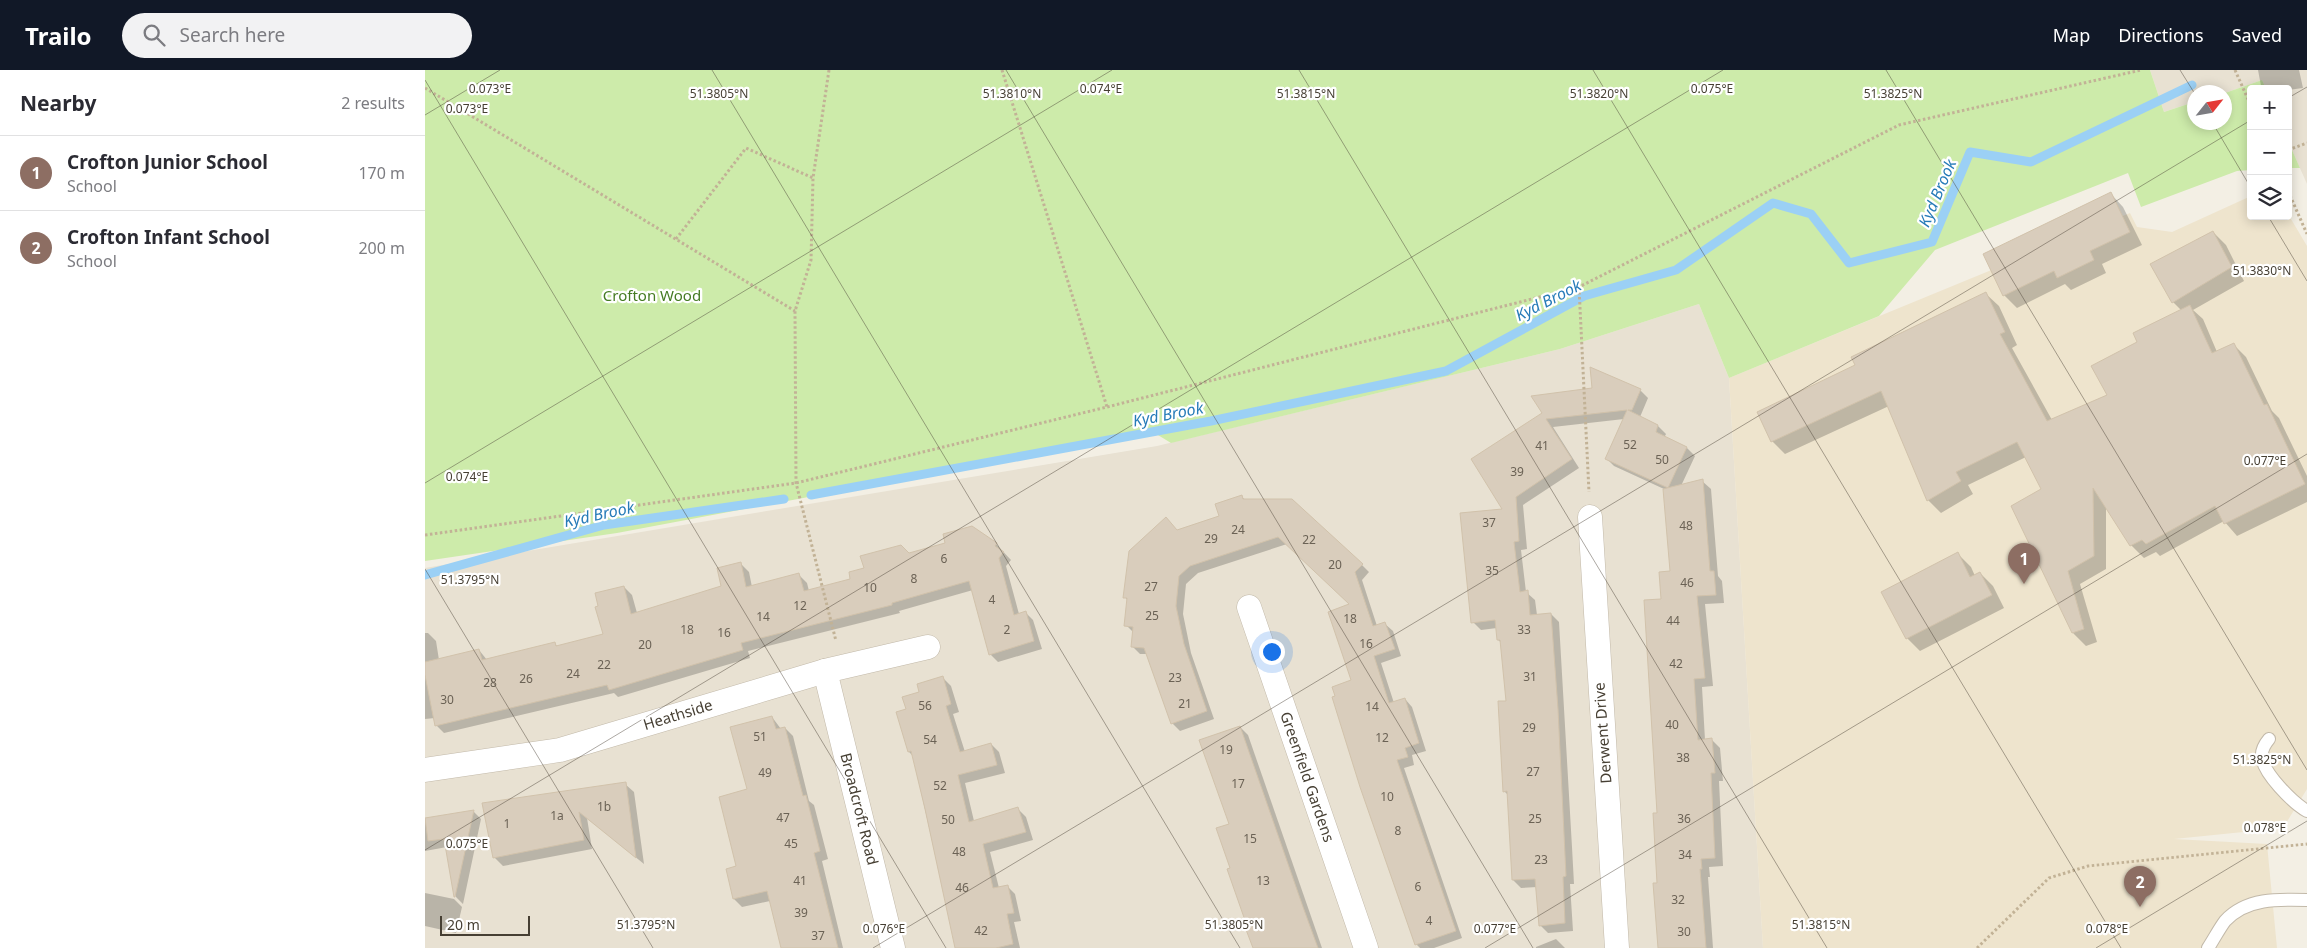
<!DOCTYPE html>
<meta charset="utf-8">
<style>
body{margin:0;font-family:"Noto Sans",sans-serif;background:#f2f2f3;color:#2b2b33}
.controls{position:absolute;right:15px;top:15px;display:grid;overflow:hidden;border-radius:5px;box-shadow:0 2px 12px #0003}
.controls button{width:45px;height:45px;display:grid;place-items:center;padding:0;border:0;border-bottom:1px solid #e1e1e2;background:#fff;color:#2b2b33;font:25px sans-serif}
.compass{position:absolute;left:1762px;top:15px;width:45px;height:45px;border-radius:50%;background:#fff;box-shadow:0 2px 12px #0003;rotate:59deg}
.scale{position:absolute;left:15px;bottom:12px;width:90px;box-sizing:border-box;padding-left:5px;border:2px solid #463f33;border-top:0;font-size:14px;line-height:18px;white-space:nowrap;color:#463f33;-webkit-text-stroke:4px #fff;paint-order:stroke}
.you{position:absolute;left:846px;top:581px;width:18px;height:18px;margin:-12px;border:4px solid #fff;border-radius:50%;background:#1a73e8;box-shadow:0 0 0 8px #1a73e833}
.badge{display:grid;place-items:center;width:32px;height:32px;border-radius:50%;background:#111827;color:#fff;font-size:16px;font-weight:700}
.pin{position:absolute;translate:-50% -41px;filter:drop-shadow(0 1px 2px #0008)}
.pin::after{content:'';position:absolute;top:26px;width:18px;height:15px;background:inherit;clip-path:polygon(0 0,100% 0,50% 100%)}
.list{margin:0;padding:0;list-style:none}
h2{display:flex;justify-content:space-between;align-items:center;height:65px;margin:0;padding:0 20px;font-size:21px}
h2 small{font-size:16px;font-weight:400;color:#7c7c81}
.list li{display:grid;grid-template-columns:32px 1fr auto;gap:15px;align-items:center;box-sizing:border-box;height:75px;padding:0 20px;border-top:1px solid #e1e1e2}
.list b{display:block;font-size:19px;white-space:nowrap}
.list p{margin:0;font-size:16px;white-space:nowrap;color:#7c7c81}
.list em{font-size:16px;font-style:normal;color:#7c7c81}
.icon{flex:none;width:28px;height:28px;fill:none;stroke:currentColor;stroke-width:2;stroke-linecap:round;stroke-linejoin:round}
.map{position:relative;flex:none;width:1882px;height:878px;overflow:hidden}
header{display:flex;align-items:center;gap:30px;box-sizing:border-box;height:70px;padding:0 25px;background:#111827;color:#fff}
header strong{font-size:24px}
nav{display:flex;gap:28px;margin-inline-start:auto;font-size:18px}
.search{width:350px;height:45px;background:#f2f2f3;display:flex;align-items:center;gap:12px;box-sizing:border-box;padding:0 18px;border-radius:28px;color:#7c7c81;font-size:19px}
main{display:flex}
aside{flex:1;background:#fff}
.map>svg:first-child{display:block}
.residential{fill:#e8e1d2}
.education{fill:#eee4cd}
.green{fill:#cdebaa}
.shadow{fill:#0003}
.lines{fill:none;stroke-linecap:round;stroke-linejoin:round}
.stream{stroke:#9bd0f5;stroke-width:9}
.building{fill:#d9cdbc;stroke:#d1c2ab}
.lane-casing{stroke:#c2b9a9;stroke-width:14}
.street-casing{stroke:#c2b9a9;stroke-width:25}
.path{stroke:#c2b296;stroke-width:3;stroke-dasharray:2.5 2.5;stroke-linecap:butt}
.lane{stroke:#fff;stroke-width:12}
.street{stroke:#fff;stroke-width:24}
.ticks{fill:none;stroke:#463f33;stroke-width:1;stroke-opacity:0.45}
.labels{text-anchor:middle;stroke-width:4.5;stroke-linejoin:round;paint-order:stroke}
.number-label{font-size:12px;fill:#6b6255}
.park-label{font-size:15px;fill:#457b23;stroke:#fff}
.street-label{font-size:15px;fill:#463f33;stroke:#fff}
.water-label{font-size:16px;font-style:italic;fill:#267bb8;stroke:#fff}
.ticks-label{font-size:12px;text-anchor:middle;fill:#463f33;stroke:#fff;stroke-width:4.5;stroke-linejoin:round;paint-order:stroke}
</style>
<header>
<strong>Trailo</strong>
<div class="search"><svg class="icon" aria-label="search" viewBox="0 0 24 24"><circle cx="10" cy="10" r="6"/><path d="M15 15l6 6"/></svg>Search here</div>
<nav><a>Map</a><a>Directions</a><a>Saved</a></nav>
</header>
<main>
<aside>
<h2>Nearby<small>2 results</small></h2>
<ul class="list">
<li><span class="badge" style="background:#8d6e63">1</span><div><b>Crofton Junior School</b><p>School</p></div><em>170 m</em></li>
<li><span class="badge" style="background:#8d6e63">2</span><div><b>Crofton Infant School</b><p>School</p></div><em>200 m</em></li>
</ul>
</aside>
<div class="map">
<svg width="1882" height="878" viewBox="0 0 1882 878">
<rect width="100%" height="100%" fill="#f3efe4"/>
<g class="residential">
<polygon points="1725,0 1882,0 1882,114 1863,71 1863,19 1841,19 1837,10 1800,23 1770,22 1769,32 1739,42"/>
<polygon points="1274,234 1304,308 1338,878 0,878 0,498 732,376 1135,279"/>
</g>
<polygon class="education" points="1826,126 1826,146 1863,146 1863,144 1882,176 1882,719 1858,758 1749,769 1842,774 1852,878 1338,878 1304,308 1705,143 1712,157 1747,162"/>
<g class="green">
<polygon points="0,0 1725,0 1739,42 1769,32 1770,52 1800,52 1800,23 1837,10 1841,19 1826,19 1826,100 1812,101 1716,137 1703,103 1510,180 1454,246 1304,308 1274,234 1135,279 746,373 728,362 192,463 0,491"/>
<polygon points="1863,71 1875,98 1863,98"/>
</g>
<g class="shadow">
<polygon points="1833,0 1874,0 1878,18 1863,20 1839,19 1836,16"/>
<polygon points="1686,124 1698,137 1717,175 1677,194 1681,203 1646,220 1640,214 1592,238 1579,225"/>
<polygon points="1788,162 1801,175 1819,211 1768,240 1778,249 1792,282 1808,274 1821,287 1847,341 1854,348 1882,406 1882,432 1812,466 1799,451 1735,486 1731,482 1719,488 1706,475 1681,435 1681,499 1655,514 1672,572 1661,576 1648,563 1587,436 1618,419 1601,387 1543,415 1548,424 1516,443 1503,430 1464,336 1360,384 1347,371 1431,296 1561,224 1574,236 1592,275 1587,278 1627,350 1683,325 1714,272 1756,240 1748,232"/>
<polygon points="1215,320 1223,328 1215,347 1233,356 1241,364 1239,368 1262,378 1270,386 1256,416 1277,411 1286,419 1293,506 1297,511 1299,533 1280,534 1288,616 1277,617 1280,670 1287,670 1295,678 1298,711 1294,711 1298,796 1284,797 1285,807 1283,807 1288,878 1235,878 1233,744 1237,530 1246,502 1239,419 1189,396 1181,388 1199,349 1128,357 1154,398 1098,435 1102,479 1096,480 1101,522 1110,530 1112,545 1126,544 1134,552 1147,777 1149,814 1145,814 1148,861 1123,863 1115,855 1112,817 1096,818 1088,810 1083,725 1079,721 1082,632 1077,573 1073,570 1072,558 1056,560 1048,552 1079,440 1118,344"/>
<polygon points="816,427 937,495 944,502 937,510 952,556 960,554 968,561 976,586 956,593 969,633 980,629 987,637 1001,681 987,685 989,695 979,698 1037,868 1009,878 995,878 991,874 928,611 926,535 862,474 773,503 761,514 758,544 766,583 789,649 755,661 747,653 723,584 715,584 707,576 709,563 701,555 703,531 700,527 753,461 795,447"/>
<polygon points="571,474 586,490 581,496 594,544 600,542 608,550 617,579 573,592 565,584 548,520 474,541 475,543 323,581 325,588 193,627 189,623 19,663 11,655 10,648 0,649 0,563 3,563 11,571 14,590 54,580 62,590 130,574 133,577 180,564 199,517 207,525 212,543 297,517 316,494 324,502 327,517 374,505 382,513 384,521 427,510 484,485"/>
<polygon points="1533,484 1546,497 1550,506 1555,503 1568,516 1579,538 1495,581 1482,568"/>
<polygon points="518,608 526,616 534,642 528,644 540,682 566,674 574,682 580,703 540,713 549,751 593,739 601,747 608,770 565,782 574,818 582,816 590,824 596,851 589,852 595,878 531,878 488,686 484,682 473,643 483,640 496,623"/>
<polygon points="347,647 356,659 360,658 368,666 384,731 389,735 403,789 397,791 418,878 357,878 345,831 317,837 309,829 323,720"/>
<polygon points="815,657 823,665 897,878 829,878 806,799 806,755"/>
<polygon points="200,714 209,722 219,794 162,748 167,779 78,796 69,787"/>
<polygon points="49,742 56,749 38,834 31,827 22,777 0,781 0,749"/>
<polygon points="0,823 29,829 37,837 31,863 0,856"/>
<polygon points="1131,869 1140,878 1111,878 1111,877"/>
</g>
<g class="lines">
<g class="stream">
<polyline points="386,425 786,351 1021,301 1159,226 1251,200 1348,133 1386,144 1424,193 1507,172 1545,82 1606,92 1767,15"/>
<polyline points="0,505 179,455 359,429"/>
</g>
</g>
<g class="building">
<polygon points="1686,122 1705,162 1665,181 1669,190 1632,208 1629,201 1578,226 1558,184"/>
<polygon points="1788,161 1807,197 1747,233 1725,194"/>
<polygon points="1561,222 1580,262 1575,264 1622,351 1682,325 1666,296 1712,272 1708,263 1765,235 1787,283 1809,273 1839,335 1842,334 1880,414 1799,454 1790,436 1721,474 1717,470 1705,476 1668,418 1669,486 1643,501 1659,559 1647,563 1586,436 1616,419 1592,372 1531,402 1536,411 1502,431 1456,321 1346,372 1332,342 1430,295 1426,287"/>
<polygon points="1165,297 1216,319 1207,340 1203,340 1233,355 1231,362 1262,377 1243,418 1180,389 1202,340 1121,349 1147,389 1091,427 1094,471 1089,472 1095,522 1103,520 1105,545 1126,543 1133,639 1141,806 1138,807 1140,853 1114,856 1110,809 1087,810 1082,721 1078,722 1073,631 1081,631 1075,570 1072,570 1070,550 1046,553 1035,443 1077,439 1046,389 1117,343 1106,326 1167,318"/>
<polygon points="1278,409 1285,501 1289,501 1291,525 1272,526 1280,608 1269,609 1273,670 1287,668 1290,703 1286,703 1290,788 1276,789 1277,799 1275,799 1281,878 1233,878 1228,813 1232,813 1228,743 1232,743 1219,530 1236,529 1234,502 1245,501 1238,419"/>
<polygon points="817,425 818,429 867,429 938,494 930,502 948,556 960,552 970,579 949,586 964,633 980,628 994,673 980,678 983,687 972,690 1031,861 990,875 935,717 907,627 910,626 907,617 926,610 903,542 924,534 853,467 765,496 754,506 751,536 759,574 782,641 746,654 719,578 706,577 708,557 699,556 702,528 698,528 704,481 741,447 752,460 794,446 790,434"/>
<polygon points="547,456 572,473 570,476 579,482 574,488 589,545 601,541 609,571 564,585 544,511 467,533 467,535 316,573 318,580 184,620 182,615 10,656 0,605 0,592 54,579 57,590 130,572 131,576 178,564 170,537 173,536 170,523 199,516 206,544 296,516 292,498 316,492 321,517 374,503 379,521 425,509 424,502 439,498 435,486 476,475 484,483 520,473 518,464"/>
<polygon points="1533,482 1545,507 1555,502 1567,525 1481,569 1456,522"/>
<polygon points="518,606 526,634 521,636 535,682 566,673 572,695 533,705 544,752 593,737 601,762 558,774 568,818 583,815 589,843 582,844 588,874 571,878 530,878 500,739 486,681 483,682 471,642 481,639 477,627 494,622 492,614"/>
<polygon points="347,646 351,659 360,657 378,726 381,725 395,781 389,783 413,878 356,878 342,821 308,829 301,799 311,796 294,727 322,719 305,657"/>
<polygon points="815,656 878,837 893,878 828,878 820,857 822,856 802,799 805,798 791,758 804,754 774,670"/>
<polygon points="201,712 211,788 154,742 159,770 68,788 57,733"/>
<polygon points="49,740 30,827 29,827 19,769 3,771 0,748"/>
</g>
<g class="lines">
<g class="lane-casing">
<g id="lane">
<path d="M1844 669C1839 675 1836 680 1837 687 1838 703 1868 733 1882 741"/>
<path d="M1783 878C1789 869 1794 859 1800 851 1821 828 1853 829 1882 830"/>
</g>
</g>
<g class="street-casing">
<g id="street">
<polyline points="1165,447 1192,878"/>
<polyline points="824,537 941,878"/>
<polyline points="400,601 468,878"/>
<polyline points="0,700 135,680 400,601 503,577"/>
</g>
</g>
<g class="path">
<polyline points="404,0 388,108 386,190 370,241 371,413 411,571"/>
<polyline points="577,0 682,337"/>
<polyline points="1810,0 1826,36"/>
<polyline points="0,18 370,241"/>
<polyline points="1863,80 1882,73"/>
<polyline points="1863,121 1882,164"/>
<polyline points="251,169 321,78 388,108"/>
<polyline points="1154,217 1164,422"/>
<polyline points="0,465 371,413 682,337 1154,217 1474,55 1716,0"/>
<polyline points="1552,878 1624,808 1663,796 1882,774"/>
</g>
<use href="#lane" class="lane"/>
<use href="#street" class="street"/>
</g>
<path class="ticks" d="M287 0 815 878M581 0 1108 878M874 0 1402 878M1168 0 1696 878M1461 0 1882 700M1755 0 1770 24M0 10 521 878M1863 28 1882 17M0 45 75 0M1787 52 1826 118M1843 146 1882 211M0 413 687 0M0 499 228 878M0 780 1298 0M448 878 1826 50M1060 878 1882 384M1671 878 1882 751"/>
<g class="labels">
<g class="number-label">
<text x="1205" y="379">52</text>
<text x="1117" y="380">41</text>
<text x="1237" y="394">50</text>
<text x="1092" y="406">39</text>
<text x="1064" y="457">37</text>
<text x="1261" y="460">48</text>
<text x="813" y="464">24</text>
<text x="786" y="473">29</text>
<text x="884" y="474">22</text>
<text x="519" y="493">6</text>
<text x="910" y="499">20</text>
<text x="1067" y="505">35</text>
<text x="489" y="513">8</text>
<text x="1262" y="517">46</text>
<text x="726" y="521">27</text>
<text x="445" y="522">10</text>
<text x="567" y="534">4</text>
<text x="375" y="540">12</text>
<text x="727" y="550">25</text>
<text x="338" y="551">14</text>
<text x="925" y="553">18</text>
<text x="1248" y="555">44</text>
<text x="262" y="564">18</text>
<text x="582" y="564">2</text>
<text x="1099" y="564">33</text>
<text x="299" y="567">16</text>
<text x="941" y="578">16</text>
<text x="220" y="579">20</text>
<text x="1251" y="598">42</text>
<text x="179" y="599">22</text>
<text x="148" y="608">24</text>
<text x="1105" y="611">31</text>
<text x="750" y="612">23</text>
<text x="101" y="613">26</text>
<text x="65" y="617">28</text>
<text x="22" y="634">30</text>
<text x="760" y="638">21</text>
<text x="500" y="640">56</text>
<text x="947" y="641">14</text>
<text x="1247" y="659">40</text>
<text x="1104" y="662">29</text>
<text x="335" y="671">51</text>
<text x="957" y="672">12</text>
<text x="505" y="674">54</text>
<text x="801" y="684">19</text>
<text x="1258" y="692">38</text>
<text x="1108" y="706">27</text>
<text x="340" y="707">49</text>
<text x="813" y="718">17</text>
<text x="515" y="720">52</text>
<text x="962" y="731">10</text>
<text x="179" y="741">1b</text>
<text x="132" y="750">1a</text>
<text x="358" y="752">47</text>
<text x="1110" y="753">25</text>
<text x="1259" y="753">36</text>
<text x="523" y="754">50</text>
<text x="82" y="758">1</text>
<text x="973" y="765">8</text>
<text x="825" y="773">15</text>
<text x="366" y="778">45</text>
<text x="534" y="786">48</text>
<text x="1260" y="789">34</text>
<text x="1116" y="794">23</text>
<text x="375" y="815">41</text>
<text x="838" y="815">13</text>
<text x="993" y="821">6</text>
<text x="537" y="822">46</text>
<text x="1253" y="834">32</text>
<text x="376" y="847">39</text>
<text x="1004" y="855">4</text>
<text x="556" y="865">42</text>
<text x="1259" y="866">30</text>
<text x="393" y="870">37</text>
</g>
<g class="park-label">
<text x="227" y="231">Crofton Wood</text>
</g>
<g class="street-label">
<text transform="translate(253 645) rotate(-17)" y="5">Heathside</text>
<text transform="translate(1178 663) rotate(-94)" y="5">Derwent Drive</text>
<text transform="translate(882 707) rotate(71)" y="5">Greenfield Gardens</text>
<text transform="translate(434 739) rotate(76)" y="5">Broadcroft Road</text>
</g>
<g class="water-label">
<text transform="translate(1512 123) rotate(-67)" y="6">Kyd Brook</text>
<text transform="translate(1123 230) rotate(-27)" y="6">Kyd Brook</text>
<text transform="translate(743 344) rotate(-11)" y="6">Kyd Brook</text>
<text transform="translate(174 444) rotate(-12)" y="6">Kyd Brook</text>
</g>
</g>
<g class="ticks-label">
<text x="65" y="23">0.073°E</text>
<text x="676" y="23">0.074°E</text>
<text x="1287" y="23">0.075°E</text>
<text x="294" y="28">51.3805°N</text>
<text x="587" y="28">51.3810°N</text>
<text x="881" y="28">51.3815°N</text>
<text x="1174" y="28">51.3820°N</text>
<text x="1468" y="28">51.3825°N</text>
<text x="42" y="43">0.073°E</text>
<text x="1837" y="205">51.3830°N</text>
<text x="1840" y="395">0.077°E</text>
<text x="42" y="411">0.074°E</text>
<text x="45" y="514">51.3795°N</text>
<text x="1837" y="694">51.3825°N</text>
<text x="1840" y="762">0.078°E</text>
<text x="42" y="778">0.075°E</text>
<text x="221" y="859">51.3795°N</text>
<text x="809" y="859">51.3805°N</text>
<text x="1396" y="859">51.3815°N</text>
<text x="459" y="863">0.076°E</text>
<text x="1070" y="863">0.077°E</text>
<text x="1682" y="863">0.078°E</text>
</g>
</svg>
<div class="controls">
<button>+</button>
<button>−</button>
<button><svg class="icon" aria-label="layers" viewBox="0 0 24 24"><path d="M12 4l9 5-9 5-9-5zM3 14l9 5 9-5"/></svg></button>
</div>
<svg class="compass" viewBox="-18 -18 36 36"><path d="M0-13l5 13h-10z" fill="#e53935"/><path d="M0 13l5-13h-10z" fill="#7c7c81"/></svg>
<div class="scale">20 m</div>
<div class="you"></div>
<div class="pin badge" style="left:1599px;top:514px;background:#8d6e63">1</div>
<div class="pin badge" style="left:1715px;top:837px;background:#8d6e63">2</div>
</div>
</main>
